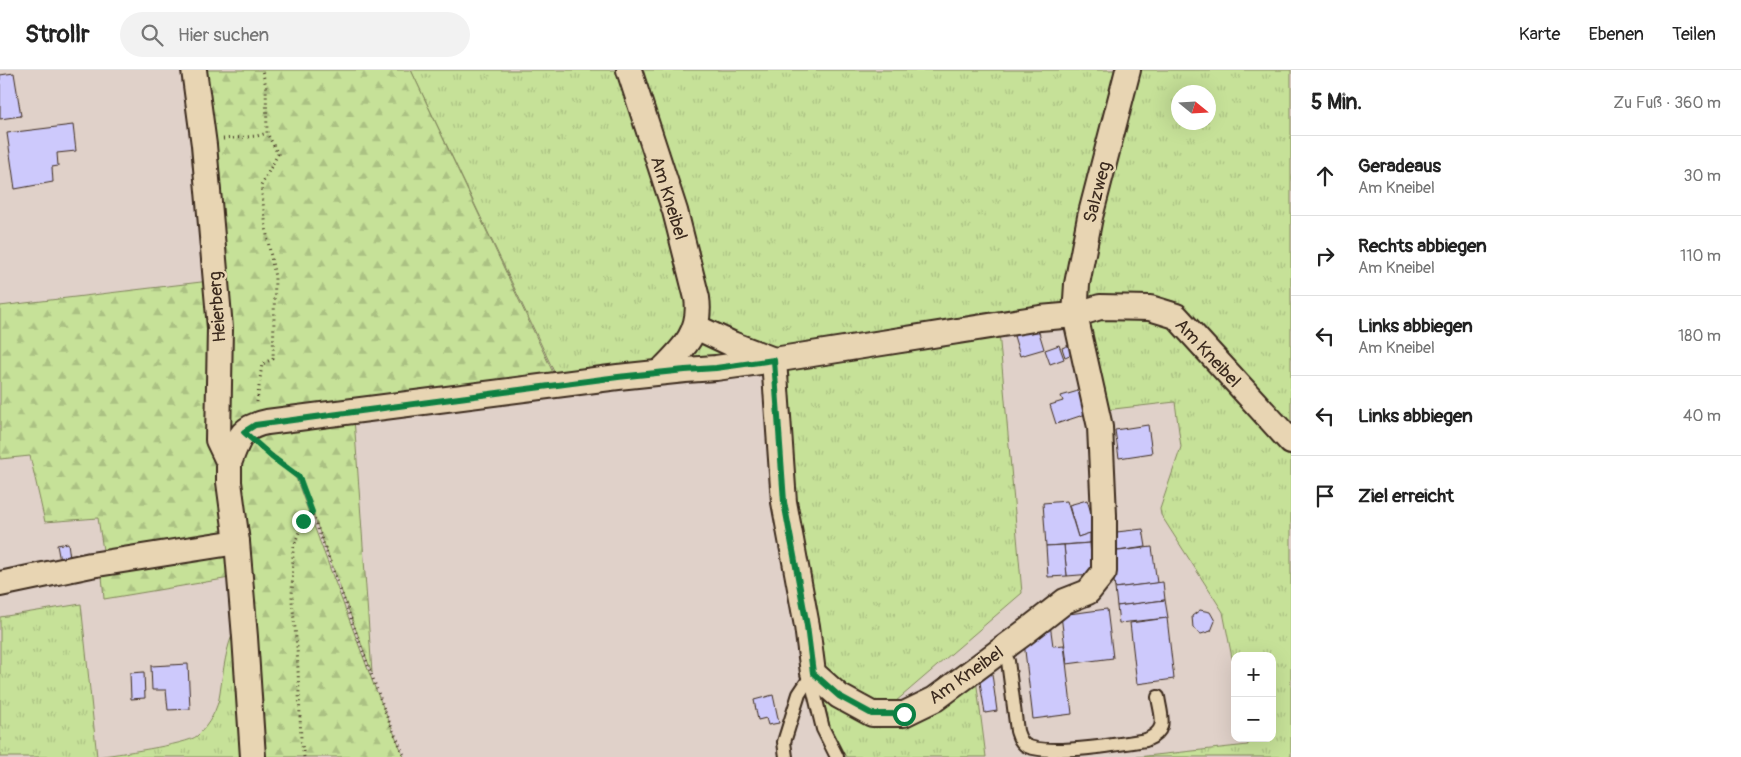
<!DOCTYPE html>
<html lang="de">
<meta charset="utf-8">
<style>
body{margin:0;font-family:Pangolin,sans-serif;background:#f2f2f2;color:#222}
.controls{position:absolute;right:15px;bottom:15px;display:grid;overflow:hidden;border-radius:10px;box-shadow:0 5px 20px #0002}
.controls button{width:45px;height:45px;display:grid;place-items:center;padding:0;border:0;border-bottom:1px solid #e0e0e0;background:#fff;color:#222;font:25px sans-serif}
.compass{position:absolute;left:1171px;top:15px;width:45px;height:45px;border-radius:50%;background:#fff;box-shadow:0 5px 20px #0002;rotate:108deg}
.stop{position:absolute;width:15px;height:15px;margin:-11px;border:4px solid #0b8043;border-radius:50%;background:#fff}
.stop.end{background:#0b8043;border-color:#fff;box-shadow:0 1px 5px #0008}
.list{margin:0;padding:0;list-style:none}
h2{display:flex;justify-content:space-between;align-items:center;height:65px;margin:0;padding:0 20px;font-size:21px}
h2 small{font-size:16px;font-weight:400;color:#767676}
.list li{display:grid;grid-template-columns:32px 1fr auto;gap:15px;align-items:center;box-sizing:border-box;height:80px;padding:0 20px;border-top:1px solid #e0e0e0}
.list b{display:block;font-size:19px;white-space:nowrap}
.list p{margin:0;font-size:16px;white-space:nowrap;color:#767676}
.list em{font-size:16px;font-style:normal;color:#767676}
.icon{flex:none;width:28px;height:28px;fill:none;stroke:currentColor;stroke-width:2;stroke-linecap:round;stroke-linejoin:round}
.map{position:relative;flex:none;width:1291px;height:687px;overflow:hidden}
header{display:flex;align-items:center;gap:30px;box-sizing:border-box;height:70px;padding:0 25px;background:#fff;border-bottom:1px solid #e0e0e0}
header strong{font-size:24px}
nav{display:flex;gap:28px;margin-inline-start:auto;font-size:18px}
.search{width:350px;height:45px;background:#f2f2f2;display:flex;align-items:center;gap:12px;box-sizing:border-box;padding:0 18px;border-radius:28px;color:#767676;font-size:19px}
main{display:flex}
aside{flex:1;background:#fff}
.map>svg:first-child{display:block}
.grass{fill:url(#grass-tufts);stroke:#80865b;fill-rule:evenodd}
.forest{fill:url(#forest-firs);stroke:#80865b}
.building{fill:#cdc9fc;stroke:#3b2a1e}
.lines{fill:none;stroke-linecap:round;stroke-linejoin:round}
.service-casing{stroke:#3b2a1e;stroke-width:16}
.minor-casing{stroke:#3b2a1e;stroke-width:28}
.path{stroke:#3b2a1e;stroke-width:3;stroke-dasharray:1 4;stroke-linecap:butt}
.service{stroke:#e8d5b3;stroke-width:12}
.minor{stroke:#e8d5b3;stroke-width:24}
.route{stroke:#0b8043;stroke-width:6}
.labels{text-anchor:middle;stroke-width:5;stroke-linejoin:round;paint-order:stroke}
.street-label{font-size:18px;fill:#3b2a1e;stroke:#e8d5b3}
</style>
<header>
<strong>Strollr</strong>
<div class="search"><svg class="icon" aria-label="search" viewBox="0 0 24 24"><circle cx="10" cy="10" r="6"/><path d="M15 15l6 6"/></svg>Hier suchen</div>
<nav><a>Karte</a><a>Ebenen</a><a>Teilen</a></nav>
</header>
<main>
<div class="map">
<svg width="1291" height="687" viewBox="0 0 1291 687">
<defs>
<pattern id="grass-tufts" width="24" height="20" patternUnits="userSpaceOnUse" patternTransform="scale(1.25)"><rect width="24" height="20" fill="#c6e198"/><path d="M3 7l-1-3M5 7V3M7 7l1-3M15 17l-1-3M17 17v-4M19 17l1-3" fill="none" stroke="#abc183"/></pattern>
<pattern id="forest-firs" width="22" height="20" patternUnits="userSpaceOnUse" patternTransform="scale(1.25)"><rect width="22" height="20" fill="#c6e198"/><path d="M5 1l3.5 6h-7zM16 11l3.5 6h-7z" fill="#abc183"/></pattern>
</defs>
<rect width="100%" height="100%" fill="#e0d1c9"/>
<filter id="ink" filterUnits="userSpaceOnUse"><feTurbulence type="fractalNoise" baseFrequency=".02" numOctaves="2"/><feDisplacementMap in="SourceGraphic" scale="10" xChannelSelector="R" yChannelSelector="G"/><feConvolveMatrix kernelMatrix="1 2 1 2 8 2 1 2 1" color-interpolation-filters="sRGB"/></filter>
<g filter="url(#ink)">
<g class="grass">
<path d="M411 0H1291V360L1179 240 767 284 695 250 664 294 558 310ZM1178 22H1208V52H1178Z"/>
<polygon points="1113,244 1176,254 1291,384 1291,687 1137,687 1248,675 1247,668 1272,668 1272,586 1235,586 1235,603 1223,542 1161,445 1160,439 1181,377 1175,332 1105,340 1088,258 1090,252"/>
<polygon points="999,262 1022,523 895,632 884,639 827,613 788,430 783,294"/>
<polygon points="699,264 747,285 669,299"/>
<path d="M81 534 97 687C115 684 186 675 197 666 209 655 218 639 220 623 223 603 226 574 236 557L249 687H0V547Z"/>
<polygon points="976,609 986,687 846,687 830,657 821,618 876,652"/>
</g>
<g class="forest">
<polygon points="198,0 411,0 557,311 220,369 230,508 104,529 101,494 105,493 98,448 45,452 30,386 0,389 0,236 218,210"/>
<polygon points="354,348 372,603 299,406 249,365"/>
<polygon points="246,366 296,408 373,613 404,687 250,687 219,373"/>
</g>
<g class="building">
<polygon points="14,3 21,46 0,49 0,5"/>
<polygon points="73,55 76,81 57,83 58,96 52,97 53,112 15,119 7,63"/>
<polygon points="1038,259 1044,279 1020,286 1014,266"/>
<polygon points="1059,275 1064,289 1050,294 1045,280"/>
<polygon points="1069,275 1072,284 1065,287 1062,278"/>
<polygon points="1085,319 1092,342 1056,354 1050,335 1063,331 1061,326"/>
<polygon points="1148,355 1152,383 1119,388 1115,360"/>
<polygon points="1087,430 1097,461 1078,467 1069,435"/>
<polygon points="1067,431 1078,467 1090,463 1090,473 1046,476 1043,433"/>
<polygon points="1143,459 1146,477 1110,482 1108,463"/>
<polygon points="68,473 70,488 60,491 57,475"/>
<polygon points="1090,473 1092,504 1067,506 1064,475"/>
<polygon points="1064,475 1067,506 1048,507 1046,476"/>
<polygon points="1152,477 1157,513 1115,518 1110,482"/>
<polygon points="1163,512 1165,530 1117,536 1115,518"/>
<polygon points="1165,530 1168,548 1119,553 1117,536"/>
<polygon points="1107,539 1113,588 1067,594 1061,545"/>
<polygon points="1200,540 1210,542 1215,551 1211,561 1201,564 1193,558 1192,546"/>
<polygon points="1167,548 1174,609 1137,614 1130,553"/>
<polygon points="1050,554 1053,576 1064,575 1072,644 1033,649 1024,572"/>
<polygon points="188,594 190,639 168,640 166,620 152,620 151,596"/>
<polygon points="144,602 145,628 131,629 130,603"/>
<polygon points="992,604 997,641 985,643 979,606"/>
<polygon points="773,625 779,653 768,655 766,648 758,650 754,630"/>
</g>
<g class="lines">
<g class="service-casing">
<g id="service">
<path d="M1001 581 1008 591 1017 661C1019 667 1020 671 1025 675 1045 687 1121 674 1146 670 1169 660 1161 647 1158 627"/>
<polyline points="813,603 814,622 823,659 837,687"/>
<polyline points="786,687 784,672 799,624 813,603"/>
</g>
</g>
<g class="minor-casing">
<g id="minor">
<polyline points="194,0 204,75 220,258 218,370 229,393 229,412 237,472 245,567 253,687"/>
<path d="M629 0 675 141 697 228C702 262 683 279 660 302"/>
<polyline points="696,257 732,274 774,290 784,432 807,556 813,603 839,626 872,644 904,644 935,629 1024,563 1065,531 1088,522 1104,502 1104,445 1100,357 1075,245 1077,214 1090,147 1128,0"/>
<path d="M229 393C238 370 240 357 267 352L618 307 685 300 716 298 774 290 1040 248 1075 245 1100 237 1150 238 1176 246 1291 372"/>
<polyline points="0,514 91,495 237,472"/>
</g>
</g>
<g class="path">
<polyline points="223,69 257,66 267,63"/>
<polyline points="257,332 262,294 273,289 275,207 267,166 261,116 278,84 267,63 266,16 262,0"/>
<polyline points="260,376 299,407 387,647 405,687"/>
<polyline points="304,687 301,669 297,577 292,531 293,479 303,451 312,442"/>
</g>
<use href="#service" class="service"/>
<use href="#minor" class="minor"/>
</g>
</g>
<g class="lines" filter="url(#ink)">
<polyline class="route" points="303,451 312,442 299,407 272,387 244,362 255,355 618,307 685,300 716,298 774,290 784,432 807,556 813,603 839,626 872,644 904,644"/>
</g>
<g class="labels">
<g class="street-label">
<text transform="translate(1097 122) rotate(-75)" y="6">Salzweg</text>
<text transform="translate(669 128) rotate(73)" y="6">Am Kneibel</text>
<text transform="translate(217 237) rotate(-94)" y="6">Heierberg</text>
<text transform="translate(1208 283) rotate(47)" y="6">Am Kneibel</text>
<text transform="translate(966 605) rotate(-35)" y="6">Am Kneibel</text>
</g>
</g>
</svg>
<div class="controls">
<button>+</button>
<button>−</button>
</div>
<svg class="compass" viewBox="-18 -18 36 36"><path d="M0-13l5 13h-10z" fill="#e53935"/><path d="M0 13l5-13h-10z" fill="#767676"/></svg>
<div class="stop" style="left:904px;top:644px"></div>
<div class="stop end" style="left:303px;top:451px"></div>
</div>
<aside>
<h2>5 Min.<small>Zu Fuß · 360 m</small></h2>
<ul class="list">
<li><svg class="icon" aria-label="ahead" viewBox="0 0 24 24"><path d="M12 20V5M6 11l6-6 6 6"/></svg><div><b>Geradeaus</b><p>Am Kneibel</p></div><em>30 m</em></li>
<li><svg class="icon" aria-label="right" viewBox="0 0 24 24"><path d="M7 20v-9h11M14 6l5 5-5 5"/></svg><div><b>Rechts abbiegen</b><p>Am Kneibel</p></div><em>110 m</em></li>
<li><svg class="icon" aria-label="left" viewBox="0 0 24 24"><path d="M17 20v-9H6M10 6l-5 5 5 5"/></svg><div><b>Links abbiegen</b><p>Am Kneibel</p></div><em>180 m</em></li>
<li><svg class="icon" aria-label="left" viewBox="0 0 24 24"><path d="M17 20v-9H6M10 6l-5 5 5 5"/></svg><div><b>Links abbiegen</b></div><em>40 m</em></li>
<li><svg class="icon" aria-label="arrive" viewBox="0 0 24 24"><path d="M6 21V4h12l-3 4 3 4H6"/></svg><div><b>Ziel erreicht</b></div></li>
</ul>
</aside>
</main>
